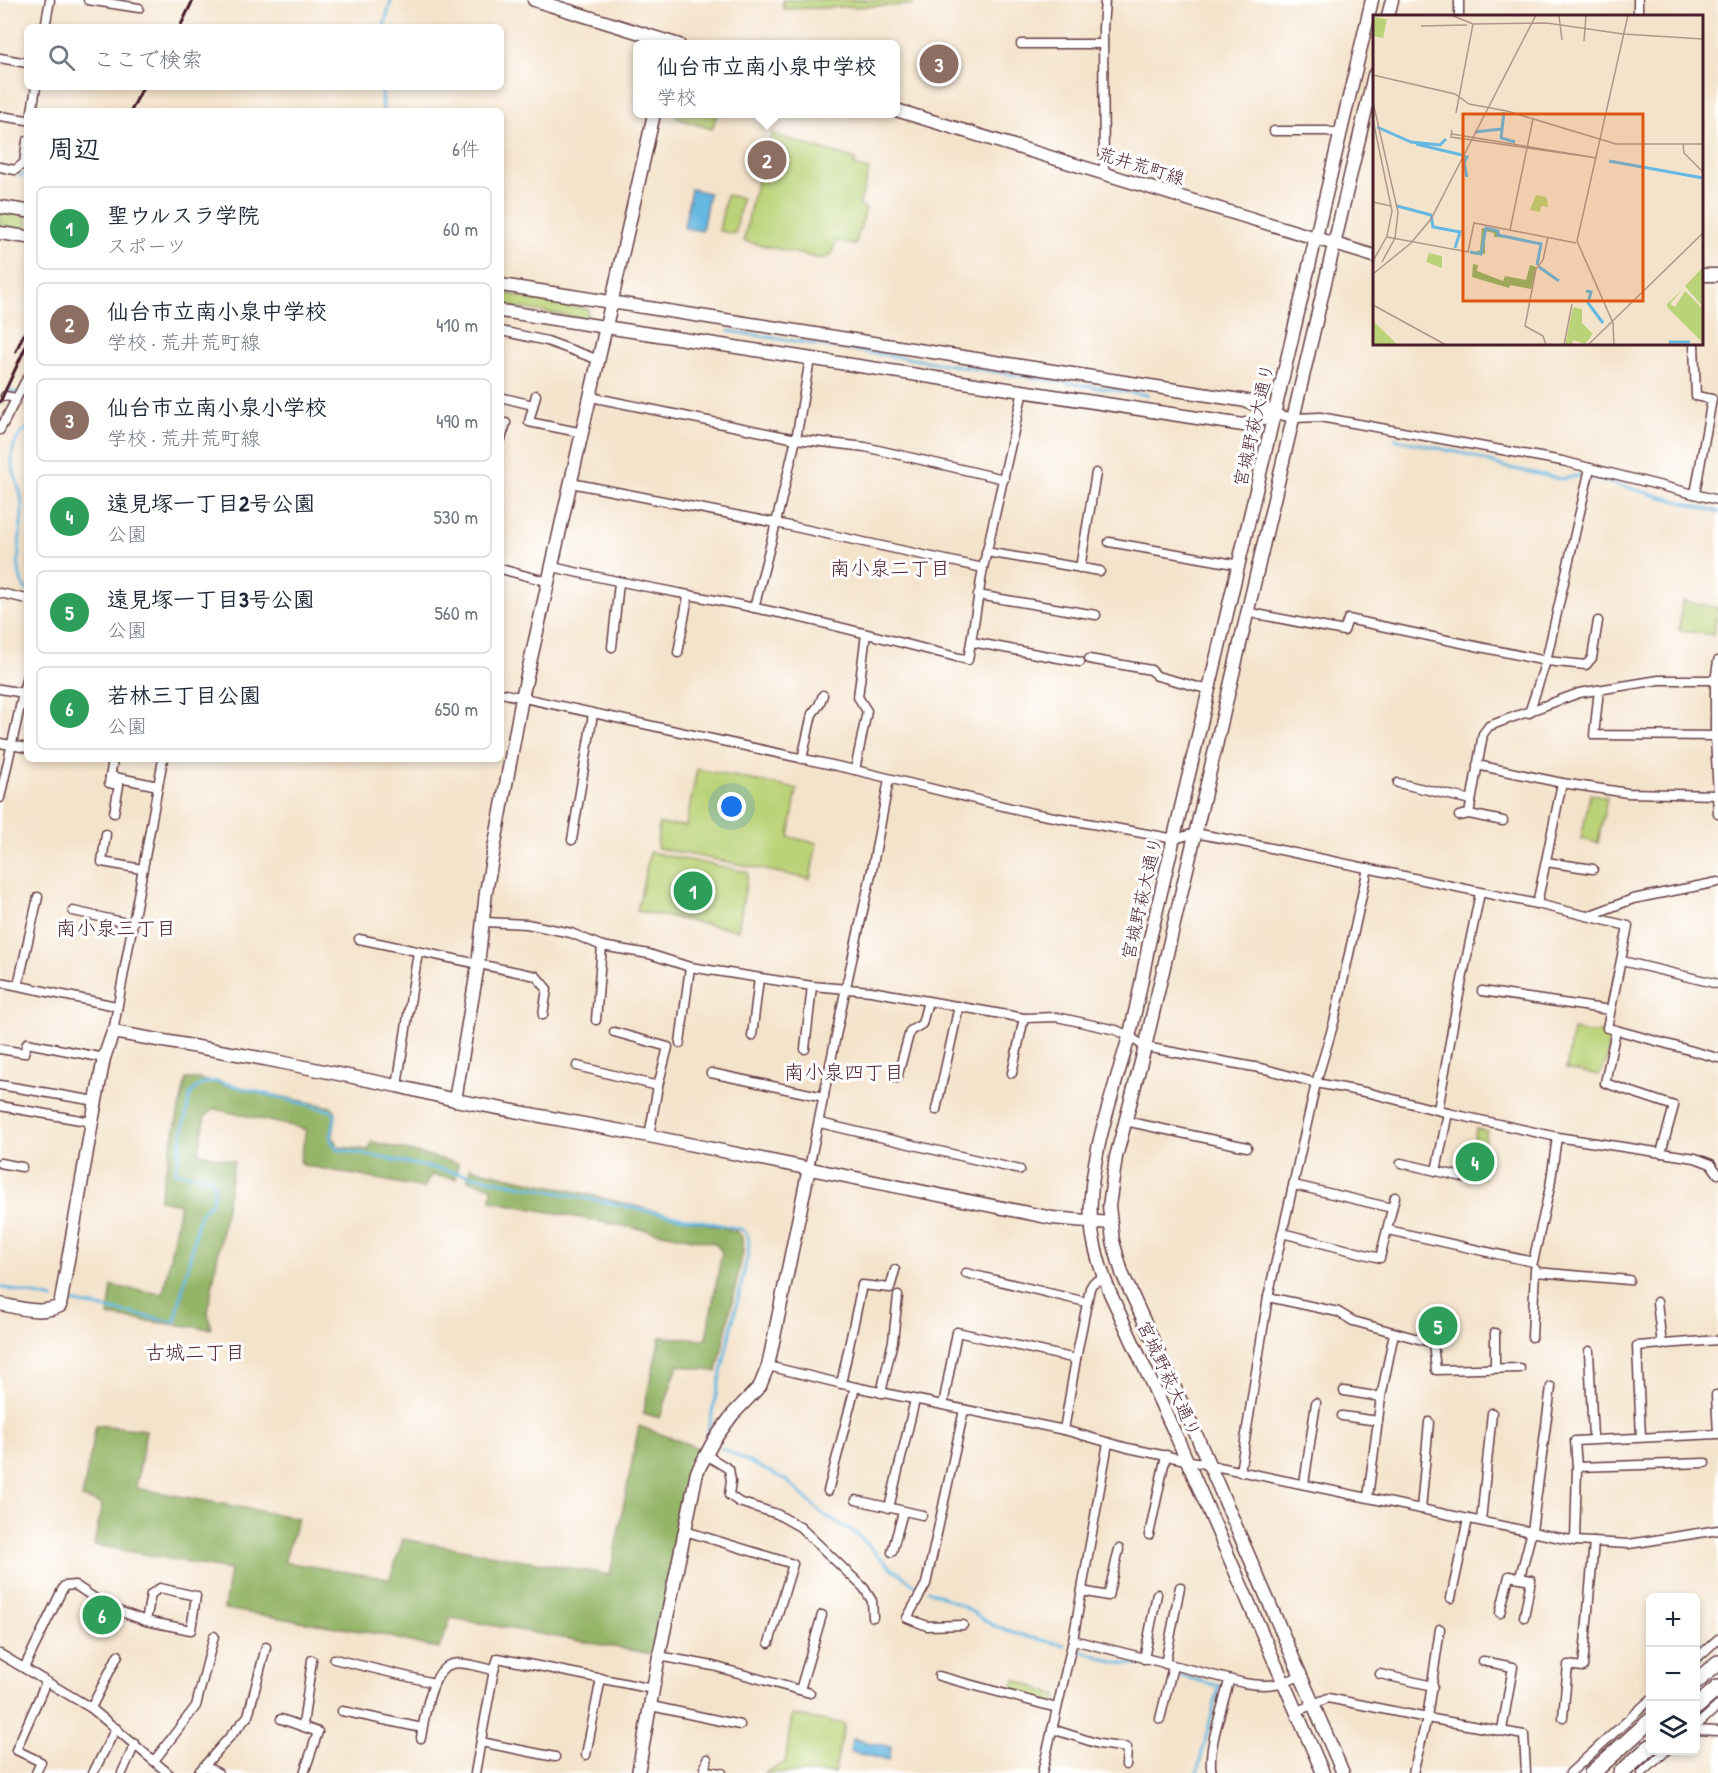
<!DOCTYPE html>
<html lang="ja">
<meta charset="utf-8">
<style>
body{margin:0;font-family:"Patrick Hand","Klee One",sans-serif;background:#f2f2f3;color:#1f2937}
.controls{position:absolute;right:18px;bottom:18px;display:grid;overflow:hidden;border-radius:9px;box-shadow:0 3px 9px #0003}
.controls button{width:54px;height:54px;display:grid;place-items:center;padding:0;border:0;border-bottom:2px solid #e0e1e3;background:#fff;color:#1f2937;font:30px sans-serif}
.you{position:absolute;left:732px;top:807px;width:21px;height:21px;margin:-15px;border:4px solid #fff;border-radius:50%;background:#1a73e8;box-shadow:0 0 0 9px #1a73e833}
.badge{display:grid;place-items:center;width:39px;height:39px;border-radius:50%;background:#111827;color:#fff;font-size:20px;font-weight:700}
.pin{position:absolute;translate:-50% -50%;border:3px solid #fff;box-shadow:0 2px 6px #0006}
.popup{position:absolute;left:633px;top:40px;width:267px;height:78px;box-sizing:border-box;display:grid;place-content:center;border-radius:9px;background:#fff;filter:drop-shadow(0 2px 4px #0005);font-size:20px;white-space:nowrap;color:#747a83}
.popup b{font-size:22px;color:#1f2937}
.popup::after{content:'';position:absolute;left:50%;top:100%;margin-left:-12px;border:12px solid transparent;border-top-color:#fff}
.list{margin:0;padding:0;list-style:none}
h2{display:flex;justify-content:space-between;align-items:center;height:78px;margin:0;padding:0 24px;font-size:26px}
h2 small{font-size:20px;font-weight:400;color:#747a83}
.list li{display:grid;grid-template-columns:39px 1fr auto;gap:18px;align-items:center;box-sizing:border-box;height:84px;margin:0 12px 12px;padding:0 12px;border:2px solid #e0e1e3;border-radius:9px}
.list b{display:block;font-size:22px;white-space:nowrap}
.list p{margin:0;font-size:20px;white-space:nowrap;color:#747a83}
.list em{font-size:20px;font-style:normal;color:#747a83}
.icon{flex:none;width:33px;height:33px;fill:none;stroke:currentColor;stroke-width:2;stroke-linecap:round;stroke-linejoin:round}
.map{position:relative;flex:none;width:1718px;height:1773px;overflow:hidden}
.search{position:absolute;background:#fff;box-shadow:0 3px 9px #0003;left:24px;top:24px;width:480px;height:66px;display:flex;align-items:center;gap:15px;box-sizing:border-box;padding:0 21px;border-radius:9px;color:#747a83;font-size:22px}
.panel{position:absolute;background:#fff;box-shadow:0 3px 9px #0003;left:24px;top:108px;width:480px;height:654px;border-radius:9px}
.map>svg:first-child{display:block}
.green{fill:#bbd378;stroke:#827952;stroke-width:1.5}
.forest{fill:#94b568;stroke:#6f6a4a;stroke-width:1.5}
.water{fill:#65b8e1;stroke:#586c86;stroke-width:1.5}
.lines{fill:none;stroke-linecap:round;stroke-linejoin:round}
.stream{stroke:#65b8e1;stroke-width:3}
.street-casing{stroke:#643c43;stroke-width:11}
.secondary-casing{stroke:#643c43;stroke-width:15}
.highway-casing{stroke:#643c43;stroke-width:18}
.street{stroke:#fff;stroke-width:8}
.secondary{stroke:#fff;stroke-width:12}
.highway{stroke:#fff;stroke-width:15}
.rail{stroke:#4a1f2b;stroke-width:3}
.labels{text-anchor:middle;stroke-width:6;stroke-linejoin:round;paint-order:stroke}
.street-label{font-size:18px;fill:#4a1f2b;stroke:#fff}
.neighbourhood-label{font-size:20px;fill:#4a1f2b;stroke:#fff}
.inset-river{fill:none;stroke:#65b8e1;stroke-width:3}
.inset-road{fill:none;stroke:#b0958b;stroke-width:1.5}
.view{fill:#e0560e;fill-opacity:0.15;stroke:#e0560e;stroke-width:3}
.inset-edge{fill:none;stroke:#4a1f2b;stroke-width:3}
</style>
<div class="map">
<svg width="1718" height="1773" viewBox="0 0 1718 1773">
<rect width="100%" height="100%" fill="#fff"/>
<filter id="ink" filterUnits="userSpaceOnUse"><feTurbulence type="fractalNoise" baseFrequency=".0167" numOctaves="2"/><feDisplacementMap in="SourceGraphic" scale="12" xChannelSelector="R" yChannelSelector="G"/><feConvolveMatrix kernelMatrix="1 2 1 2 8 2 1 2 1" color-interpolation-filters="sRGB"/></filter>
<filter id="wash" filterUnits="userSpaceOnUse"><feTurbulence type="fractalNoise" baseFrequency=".008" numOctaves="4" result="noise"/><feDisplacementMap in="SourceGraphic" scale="24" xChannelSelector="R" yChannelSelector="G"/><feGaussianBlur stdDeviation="1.35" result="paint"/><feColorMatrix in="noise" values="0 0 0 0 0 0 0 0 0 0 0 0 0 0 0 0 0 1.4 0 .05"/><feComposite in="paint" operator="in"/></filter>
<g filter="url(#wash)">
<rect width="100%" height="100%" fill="#f4e3cb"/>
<g class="green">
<polygon points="783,0 915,0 913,5 783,9"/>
<polygon points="678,114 717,114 712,129 676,118"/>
<polygon points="772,134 856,160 854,166 869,170 859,206 866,209 855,245 836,241 831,256 821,259 744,241 753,195"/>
<polygon points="726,195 742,198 735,234 719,231"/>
<polygon points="0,212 27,216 27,231 0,225"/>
<polygon points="501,292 537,301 588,309 587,319 501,305"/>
<polygon points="1682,601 1718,608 1713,635 1679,630"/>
<polygon points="697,769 797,789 789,837 817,843 810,879 657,848 659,824 686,826"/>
<polygon points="1590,794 1607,797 1598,843 1581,839"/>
<polygon points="650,852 748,872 738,930 637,911"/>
<path d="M1573 1030 1588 1033 1609 1032C1609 1045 1608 1067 1599 1075L1566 1069Z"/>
<polygon points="1476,1129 1487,1131 1478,1175 1467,1173"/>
<polygon points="1430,1315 1451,1320 1445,1342 1424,1333"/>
<polygon points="93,1604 117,1617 112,1629 88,1613"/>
<polygon points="1015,1679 1057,1696 1056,1704 1011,1694"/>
<polygon points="792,1715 845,1724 834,1773 763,1773 785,1763"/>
</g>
<g class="forest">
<polygon points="186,1079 198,1079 331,1107 336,1112 333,1137 338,1147 369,1150 372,1142 458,1163 456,1179 431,1175 424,1188 303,1165 300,1161 306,1130 297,1127 214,1109 205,1117 199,1153 234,1161 208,1312 211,1329 108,1316 112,1286 163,1294 180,1204 159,1200"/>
<polygon points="470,1168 590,1195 736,1231 742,1237 743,1252 717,1372 678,1365 660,1418 643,1413 660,1337 706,1339 722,1252 715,1243 491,1201 492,1187 468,1180"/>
<polygon points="96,1425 146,1430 136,1488 298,1518 284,1562 390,1579 403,1539 610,1575 639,1426 701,1449 652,1654 451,1618 439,1649 379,1634 224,1609 230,1570 94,1545 102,1504 82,1498"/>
</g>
<g class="water">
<polygon points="691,189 709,193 702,231 684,228"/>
<polygon points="852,1739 891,1747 889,1760 850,1752"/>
</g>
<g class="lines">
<g class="stream">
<polyline points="384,27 391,0"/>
<polyline points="382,87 383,111"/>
<polyline points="19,176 27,174"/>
<polyline points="729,331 1147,395"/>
<polyline points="9,391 27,396"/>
<path d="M27 428C17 436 12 447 12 460 12 475 22 490 22 505 23 526 11 576 27 590"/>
<polyline points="1395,439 1470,455 1504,467 1538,474 1561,479 1578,476 1592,478 1718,512"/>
<polyline points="0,1287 53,1299"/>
<path d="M72 1302 175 1322 200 1214 213 1200 214 1184 210 1178 175 1172 190 1095C198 1084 206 1081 219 1082L333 1111 335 1116 331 1140 337 1149 741 1229C751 1235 749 1243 748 1254L707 1435"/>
<polyline points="721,1448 786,1480 824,1515 857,1534 891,1568 917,1586"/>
<polyline points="928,1590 963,1606 992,1625 1028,1637 1064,1645"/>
<polyline points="1074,1648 1116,1663 1140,1665"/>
<polyline points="1174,1674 1219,1686 1197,1773"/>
</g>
</g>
</g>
<g filter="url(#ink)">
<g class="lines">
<g class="street-casing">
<g id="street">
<polyline points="88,0 139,8"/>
<polyline points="1459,0 1459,16"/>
<polyline points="1638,16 1638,0"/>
<polyline points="45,27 50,0"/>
<polyline points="1021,44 1103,44"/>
<polyline points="0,58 27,63"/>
<polyline points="32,111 36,87"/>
<polyline points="0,116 27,120"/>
<polyline points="1274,131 1327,131 1340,134"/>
<polyline points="0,167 15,170 24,163 27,141"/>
<polyline points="1104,174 1103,28 1105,0"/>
<polyline points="501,331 547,341 599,360"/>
<polyline points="1694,344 1696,396 1712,399 1695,494"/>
<polyline points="536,395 529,422 583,433"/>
<polyline points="5,396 16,398"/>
<polyline points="591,397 796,439 865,447 1004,479"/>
<polyline points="504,398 533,405"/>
<polyline points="1275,414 1294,418 1320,417 1562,461 1718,500"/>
<polyline points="0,430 27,378"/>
<polyline points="501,439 506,423"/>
<polyline points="571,483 776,523 796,439 810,359"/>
<polyline points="1109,542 1240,565"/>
<polyline points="986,552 1100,571"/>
<path d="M553 567C620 583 687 594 755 608 826 622 897 642 968 660L983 568 1023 391"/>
<polyline points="1080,568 1096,473"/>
<polyline points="501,569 549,582"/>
<polyline points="0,593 27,599"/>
<polyline points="978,595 1096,615"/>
<polyline points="754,608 776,523 983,568"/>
<polyline points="1246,612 1344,631 1348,619 1546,661 1586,665 1592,658 1598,621"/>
<polyline points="972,642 1080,662"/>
<polyline points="612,647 619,583"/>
<polyline points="678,653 688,596"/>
<polyline points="1089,659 1151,670 1157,676 1210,690"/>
<polyline points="1718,661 1715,681 1715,737 1718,795"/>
<polyline points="0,689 24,693"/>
<polyline points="1599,690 1594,735 1718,736"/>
<polyline points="501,693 855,770 1032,813 1175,839 1195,833 1247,843 1537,904 1628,926 1607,1028 1616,1030 1605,1083 1674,1106 1661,1153"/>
<polyline points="1529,713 1546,661 1590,468"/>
<polyline points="0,743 27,748"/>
<polyline points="802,759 812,714 819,705 823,695"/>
<polyline points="113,760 109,783 119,785 114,813"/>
<polyline points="1477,765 1562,783 1628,793 1717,795 1718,814"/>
<polyline points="855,770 867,711 858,697 866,634"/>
<polyline points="110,776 158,786"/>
<polyline points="1398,783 1471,800"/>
<polyline points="0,798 27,675"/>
<polyline points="1469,814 1503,821"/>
<polyline points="1459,816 1469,814 1483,734 1489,726 1579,693 1659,680 1718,680"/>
<polyline points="106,834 102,862 142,869"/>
<polyline points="572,840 593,714"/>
<polyline points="1546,862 1593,869"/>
<polyline points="1537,904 1562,783"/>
<polyline points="73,911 132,924"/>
<polyline points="1588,916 1633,899 1718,882"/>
<polyline points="484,922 527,924 571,933 602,946 649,954 690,967 812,986 871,991 1024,1018 1057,1017 1116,1030 1129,1036 1145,1047 1265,1069 1316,1083 1370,1093 1448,1113 1557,1137 1695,1158 1711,1164 1718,1174"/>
<polyline points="359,939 536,976 547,989 543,1015"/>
<polyline points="1622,961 1718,984"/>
<polyline points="0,982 116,1006"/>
<polyline points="18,985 38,897"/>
<polyline points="1482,991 1610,1010"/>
<polyline points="596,1020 602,946"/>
<polyline points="1616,1030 1718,1058"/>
<polyline points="113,1032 163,759"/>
<polyline points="614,1032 668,1047 658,1086 649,1136"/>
<polyline points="752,1036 759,978"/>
<polyline points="680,1043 690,967"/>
<polyline points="0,1049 24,1053 27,1043 104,1058"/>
<polyline points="805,1049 812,986"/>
<polyline points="577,1066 658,1086"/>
<polyline points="711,1073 824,1097"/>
<polyline points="1012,1073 1024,1018"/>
<polyline points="897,1078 910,1031 922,1024 928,1001"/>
<polyline points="0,1085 96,1101"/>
<polyline points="397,1086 418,952"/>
<polyline points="0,1106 92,1122"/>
<polyline points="936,1110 959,1006"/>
<polyline points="1438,1110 1454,1019 1480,893"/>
<polyline points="1125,1121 1247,1147"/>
<polyline points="820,1123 1020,1170"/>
<polyline points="0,1163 22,1167"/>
<polyline points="1401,1163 1467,1178"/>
<polyline points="809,1168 846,987 872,870 889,779"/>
<polyline points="1436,1171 1448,1113"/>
<polyline points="1294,1185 1392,1208"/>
<polyline points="1388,1230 1533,1262 1550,1187 1557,1137"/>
<polyline points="1282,1233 1380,1258 1395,1197"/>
<polyline points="1536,1272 1629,1280"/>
<polyline points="966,1273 1086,1302"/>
<polyline points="1268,1297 1338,1312 1353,1321 1433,1343 1436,1370 1520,1368"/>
<polyline points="1657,1302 1662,1345"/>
<polyline points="1495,1333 1495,1368"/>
<polyline points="1532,1337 1535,1269"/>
<polyline points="1589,1351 1593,1439"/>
<polyline points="1076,1359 1090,1288 1093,1283 1104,1278"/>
<polyline points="768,1366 855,1387 1064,1430 1128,1448 1575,1541 1629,1544 1718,1530"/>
<polyline points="841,1384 862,1285 890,1288 895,1270"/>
<polyline points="1344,1391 1381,1397"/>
<polyline points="881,1393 893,1341 898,1296"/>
<polyline points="943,1405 957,1332 1076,1359 1064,1430"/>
<polyline points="1342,1416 1378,1421"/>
<polyline points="1641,1437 1637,1346 1718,1340"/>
<polyline points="706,1455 729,1469 731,1481 729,1495 739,1502 777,1514 800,1527 864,1588 872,1601 873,1617"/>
<polyline points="1577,1467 1705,1463"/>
<polyline points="1240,1472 1268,1297 1316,1083 1334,1022 1368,868"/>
<polyline points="1304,1484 1316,1403"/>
<polyline points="828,1491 855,1387"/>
<polyline points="1368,1497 1381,1397 1394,1333"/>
<polyline points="856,1500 922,1515"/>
<polyline points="889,1508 915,1400"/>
<polyline points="1421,1509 1429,1422"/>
<polyline points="1481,1521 1492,1413"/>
<polyline points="685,1531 793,1564 769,1643"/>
<polyline points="1149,1535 1166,1455"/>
<polyline points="1575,1541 1577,1467 1575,1441 1718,1434 1716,1395 1718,1396"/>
<polyline points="892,1552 903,1512"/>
<polyline points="1520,1577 1532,1531 1551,1387"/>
<polyline points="1082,1591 1108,1596 1119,1549"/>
<polyline points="1451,1598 1468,1519"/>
<polyline points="1500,1613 1509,1576 1531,1580 1524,1617"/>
<polyline points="963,1625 927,1626 907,1618 926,1584 964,1410"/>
<path d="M1073 1640 1244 1683C1266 1687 1280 1685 1300 1676"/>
<polyline points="0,1654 91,1708 168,1773"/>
<polyline points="659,1656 713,1666 810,1693"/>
<polyline points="334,1659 434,1683"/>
<polyline points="1144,1659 1157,1594"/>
<polyline points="1696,1659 1718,1639"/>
<polyline points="1483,1661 1513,1667 1502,1730"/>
<polyline points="1165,1664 1180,1587"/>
<polyline points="24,1668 64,1586 75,1585 108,1607 146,1621 151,1594 160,1588 196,1596 191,1630 146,1621"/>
<polyline points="1380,1674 1433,1686"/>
<polyline points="939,1676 1057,1708"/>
<polyline points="800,1690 822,1615"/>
<polyline points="651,1706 740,1725"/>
<polyline points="91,1708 118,1655"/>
<polyline points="342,1711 422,1728"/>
<polyline points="1295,1712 1328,1698 1427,1718 1524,1735 1526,1773"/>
<polyline points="1563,1717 1568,1665 1583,1667 1594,1542"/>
<polyline points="281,1719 318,1732 304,1773"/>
<polyline points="1160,1719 1173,1666"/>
<polyline points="303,1725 312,1660"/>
<polyline points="1696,1726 1718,1706"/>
<polyline points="1052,1729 1099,1744 1127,1748 1126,1765"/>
<polyline points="1696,1730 1718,1731"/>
<path d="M421 1738C424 1719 431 1669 452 1664 463 1661 482 1668 494 1670"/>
<polyline points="481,1742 555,1757"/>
<polyline points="586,1755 601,1678"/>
<polyline points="154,1761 196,1706 214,1636"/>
<polyline points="205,1766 218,1773"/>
<polyline points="705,1771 722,1773"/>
<polyline points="36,1773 41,1762 16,1750 46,1682"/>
<polyline points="93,1773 116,1728"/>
<polyline points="122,1773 135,1744"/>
<polyline points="198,1773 248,1716 266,1647"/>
<polyline points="475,1773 494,1670 498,1658 653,1689"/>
<polyline points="704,1773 707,1759"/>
<polyline points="1042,1773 1073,1640 1108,1443"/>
<path d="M1212 1773C1206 1752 1224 1703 1229 1681"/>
<polyline points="1413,1773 1427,1718 1440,1629"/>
<polyline points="1570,1773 1650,1700"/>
<polyline points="1642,1773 1667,1750"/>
</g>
</g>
<g class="secondary-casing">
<g id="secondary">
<polyline points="534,0 679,45"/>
<polyline points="1388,16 1392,0"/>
<polyline points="896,110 1374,256"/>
<polyline points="0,207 27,211"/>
<polyline points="0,233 27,237"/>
<polyline points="1702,275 1718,275"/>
<polyline points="501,285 1247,401 1275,414"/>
<polyline points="501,311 1243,425 1275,414"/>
<polyline points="455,1100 478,965 486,892 522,698 654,114"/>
<path d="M0 1304C21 1308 40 1315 60 1306L92 1122 104 1058 113 1032 265 1059 397 1086 455 1100 649 1136 1052 1218 1110 1223"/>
<polyline points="638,1773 659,1656 697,1472 714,1440 733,1414 760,1386 768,1366 809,1168"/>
<path d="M1323 1773 1178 1440 1110 1293C1101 1271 1093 1245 1091 1222 1087 1164 1113 1093 1129 1037 1137 1007 1143 974 1149 943L1372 0"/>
<polyline points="1343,1773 1195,1432 1122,1273 1113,1241 1109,1206 1116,1157 1145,1047 1374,75"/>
</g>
</g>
<g class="highway-casing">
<g id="highway">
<polyline points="1696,1682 1718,1663"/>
<polyline points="1696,1707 1718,1688"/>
<polyline points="1592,1773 1650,1721"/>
<polyline points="1621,1773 1650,1747"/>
</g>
</g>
<use href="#street" class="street"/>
<use href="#secondary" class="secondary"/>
<use href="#highway" class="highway"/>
<g class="rail">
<polyline points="180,27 193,0"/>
<polyline points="131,111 143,87"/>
<polyline points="16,351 27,327"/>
<polyline points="0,402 27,344"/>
</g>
</g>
</g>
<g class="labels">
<g class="street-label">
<text transform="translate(1141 166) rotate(17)" y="6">荒井荒町線</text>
<text transform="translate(1254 425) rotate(-77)" y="6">宮城野萩大通り</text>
<text transform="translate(1142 898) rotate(-77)" y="6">宮城野萩大通り</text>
<text transform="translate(1169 1379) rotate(65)" y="6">宮城野萩大通り</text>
</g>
<g class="neighbourhood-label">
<text x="890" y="575">南小泉二丁目</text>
<text x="116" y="935">南小泉三丁目</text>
<text x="844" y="1079">南小泉四丁目</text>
<text x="195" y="1359">古城二丁目</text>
</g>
</g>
<g transform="translate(1373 15)">
<rect width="330" height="330" fill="#f4e3cb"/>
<path d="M0 2 14 4 10 23 0 21ZM163 180 173 182 175 188V192L168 191 167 197 157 195ZM56 238 69 241V253L53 247ZM330 252V292L312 271ZM310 274 297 289 302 292 312 276 330 294V328L294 292V289ZM200 292 209 294V308L220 319 212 329 200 325 199 330H192ZM0 306 19 324 24 330H2Z" fill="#bbd378"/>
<path d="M109 213 124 216 125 220 138 223 121 222V218L112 216V239L101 238 107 235ZM100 249 105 250 104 256 130 266 132 261 153 265 157 250 163 252 158 274 137 270 136 273 99 262Z" fill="#94b568"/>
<path class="inset-river" d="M131 97 128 123 142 127M4 112 38 127 67 130 73 124M102 117 128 114M43 129 89 140M90 141 94 142 91 148 94 162M236 146 330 163M24 191 58 200 60 212 87 217 82 233M97 237 108 239 113 213 125 216V220L168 229 164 250M166 252 186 266M213 276 218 277 215 288 230 308M296 327H317"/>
<path class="inset-road" d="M78 0 100 9 174 8 250 19 330 24M186 1 189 25M48 11 94 10M211 26 213 0M0 60 82 79 96 89 134 96 243 129H330M0 87 25 197 22 223 9 247M83 98 100 9M0 105 19 196 14 221 0 246M79 115 78 122 224 143M79 119 224 143M310 129 311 138 330 157M0 187 18 191M137 215 160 104M14 222 95 237 101 208 203 228M0 259 38 228 58 204 163 0M0 290 73 330M173 330 170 321 152 311 163 254 170 245 175 222M191 330 199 289M215 330 330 218M241 330 240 308 204 226 255 0"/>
<path class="view" d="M90 99H270V286H90Z"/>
<rect width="330" height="330" class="inset-edge"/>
</g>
</svg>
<div class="controls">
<button>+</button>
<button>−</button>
<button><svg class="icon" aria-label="layers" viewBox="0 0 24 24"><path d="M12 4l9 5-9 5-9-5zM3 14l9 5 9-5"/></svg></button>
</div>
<div class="you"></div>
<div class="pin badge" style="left:693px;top:891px;background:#2e9e5b">1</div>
<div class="pin badge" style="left:767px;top:160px;background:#8d6e63">2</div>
<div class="popup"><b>仙台市立南小泉中学校</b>学校</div>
<div class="pin badge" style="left:939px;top:64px;background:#8d6e63">3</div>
<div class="pin badge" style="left:1475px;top:1162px;background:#2e9e5b">4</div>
<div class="pin badge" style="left:1438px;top:1326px;background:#2e9e5b">5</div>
<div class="pin badge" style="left:102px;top:1615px;background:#2e9e5b">6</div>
<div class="search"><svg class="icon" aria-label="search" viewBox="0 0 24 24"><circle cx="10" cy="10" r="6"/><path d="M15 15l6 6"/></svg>ここで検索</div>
<section class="panel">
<h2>周辺<small>6件</small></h2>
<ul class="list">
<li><span class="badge" style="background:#2e9e5b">1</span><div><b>聖ウルスラ学院</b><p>スポーツ</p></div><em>60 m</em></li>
<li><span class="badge" style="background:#8d6e63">2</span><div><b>仙台市立南小泉中学校</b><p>学校 · 荒井荒町線</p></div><em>410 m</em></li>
<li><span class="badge" style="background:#8d6e63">3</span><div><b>仙台市立南小泉小学校</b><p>学校 · 荒井荒町線</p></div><em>490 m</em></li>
<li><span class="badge" style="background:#2e9e5b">4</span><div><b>遠見塚一丁目2号公園</b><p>公園</p></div><em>530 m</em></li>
<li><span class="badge" style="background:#2e9e5b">5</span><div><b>遠見塚一丁目3号公園</b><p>公園</p></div><em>560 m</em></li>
<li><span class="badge" style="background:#2e9e5b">6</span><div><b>若林三丁目公園</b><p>公園</p></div><em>650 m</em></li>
</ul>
</section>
</div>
